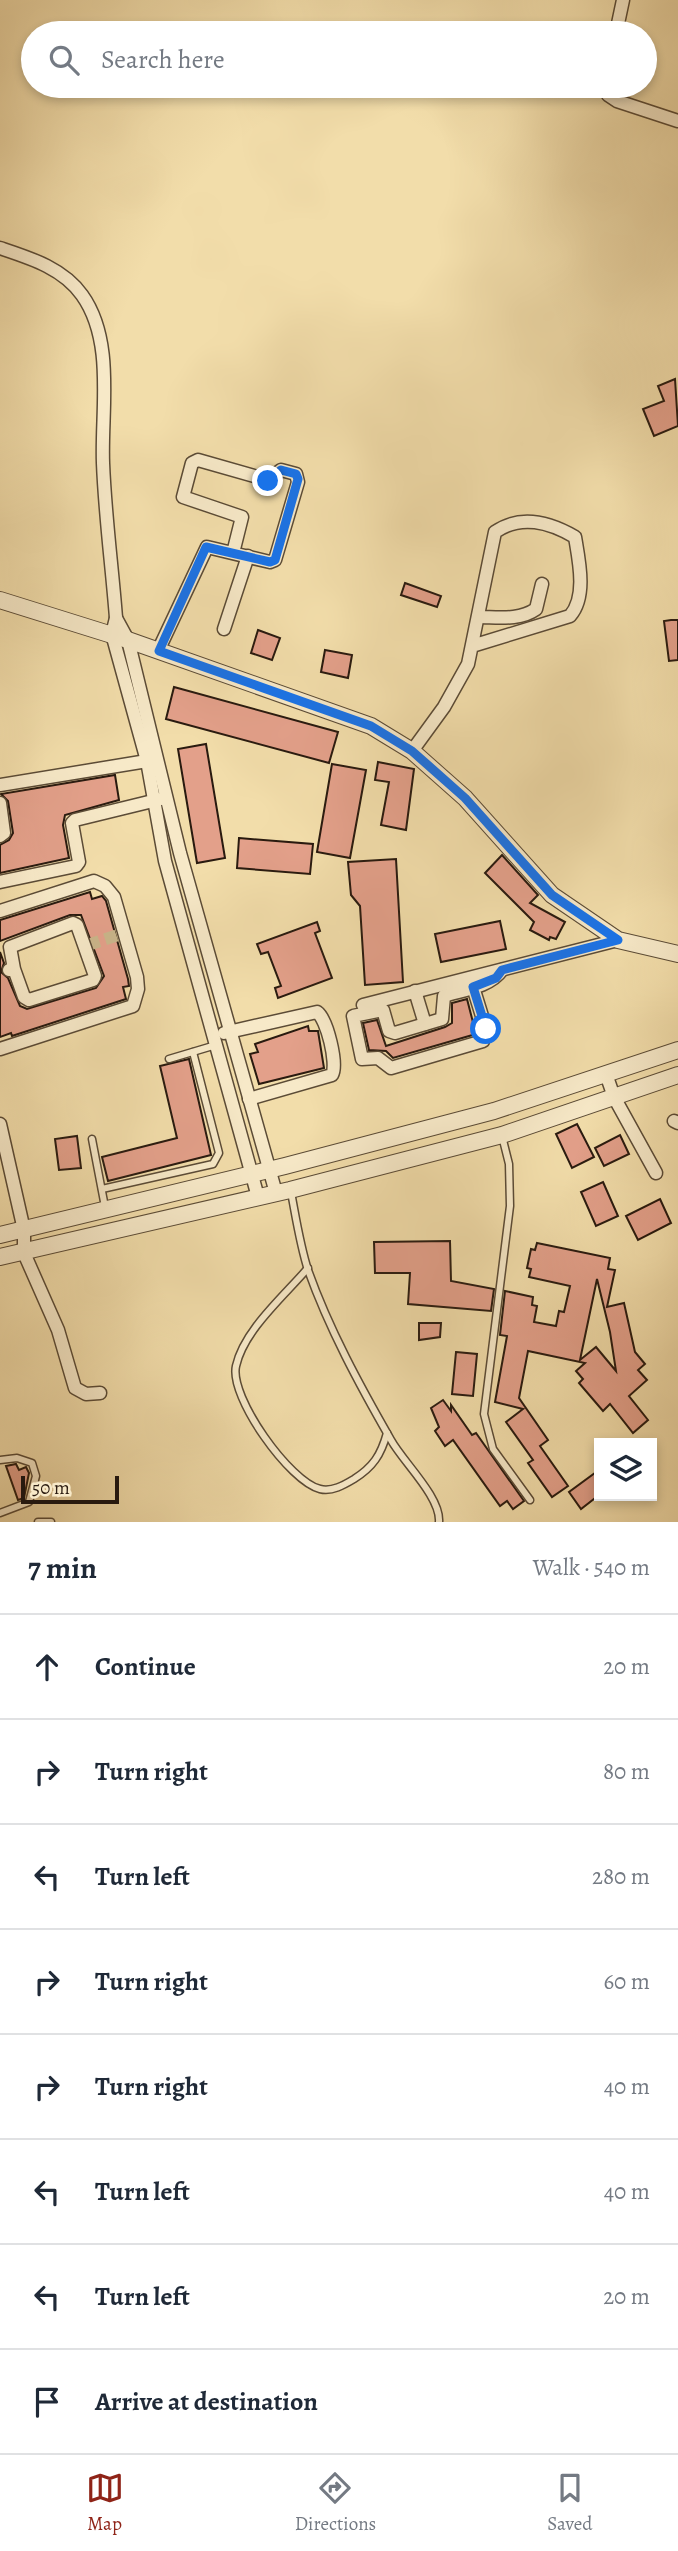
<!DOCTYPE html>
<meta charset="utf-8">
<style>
body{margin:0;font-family:Alegreya,serif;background:#f6f6f7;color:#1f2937}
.controls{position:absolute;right:21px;bottom:21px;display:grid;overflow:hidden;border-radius:0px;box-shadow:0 4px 10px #0003}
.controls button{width:63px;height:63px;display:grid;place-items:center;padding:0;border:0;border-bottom:2px solid #e0e1e3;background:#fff;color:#1f2937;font:35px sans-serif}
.scale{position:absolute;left:21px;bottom:18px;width:98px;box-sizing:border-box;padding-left:7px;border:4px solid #291a0f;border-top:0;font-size:19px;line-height:24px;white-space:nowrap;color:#291a0f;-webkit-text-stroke:5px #f7e9c8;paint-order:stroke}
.stop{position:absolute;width:21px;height:21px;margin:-16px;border:5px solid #1a73e8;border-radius:50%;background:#fff}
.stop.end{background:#1a73e8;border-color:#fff;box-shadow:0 2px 7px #0008}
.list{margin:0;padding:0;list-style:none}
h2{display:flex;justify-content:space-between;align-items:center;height:91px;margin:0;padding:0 28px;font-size:30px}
h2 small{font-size:23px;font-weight:400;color:#747a83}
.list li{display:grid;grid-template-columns:46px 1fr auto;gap:21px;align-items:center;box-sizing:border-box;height:105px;padding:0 28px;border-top:2px solid #e0e1e3}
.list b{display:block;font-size:26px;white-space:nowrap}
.list em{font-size:23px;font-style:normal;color:#747a83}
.icon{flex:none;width:38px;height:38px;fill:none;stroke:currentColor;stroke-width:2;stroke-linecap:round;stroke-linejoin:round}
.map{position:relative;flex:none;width:678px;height:1522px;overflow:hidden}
.search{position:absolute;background:#fff;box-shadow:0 4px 10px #0003;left:21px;right:21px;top:21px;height:77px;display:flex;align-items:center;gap:18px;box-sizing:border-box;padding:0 24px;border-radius:38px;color:#747a83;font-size:26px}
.sheet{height:931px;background:#fff}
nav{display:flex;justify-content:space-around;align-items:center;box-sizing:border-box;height:98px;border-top:2px solid #e0e1e3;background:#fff;font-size:19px;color:#747a83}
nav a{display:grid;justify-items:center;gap:4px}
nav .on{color:#8f2418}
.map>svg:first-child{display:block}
.building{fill:#e3a08a;stroke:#291a0f;stroke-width:2;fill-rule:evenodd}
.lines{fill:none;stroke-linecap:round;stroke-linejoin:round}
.minor-tunnel{stroke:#cab68b;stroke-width:12;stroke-dasharray:12 6;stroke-linecap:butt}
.service-casing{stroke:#5b4b36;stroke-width:9}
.minor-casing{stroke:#5b4b36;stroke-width:15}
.tertiary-casing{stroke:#5b4b36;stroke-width:18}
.service{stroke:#f7e9c8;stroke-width:6}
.minor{stroke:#f7e9c8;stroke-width:12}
.tertiary{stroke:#f7e9c8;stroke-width:16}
.route{stroke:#1a73e8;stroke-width:9}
</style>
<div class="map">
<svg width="678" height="1522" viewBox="0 0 678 1522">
<rect width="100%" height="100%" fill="#f2ddaa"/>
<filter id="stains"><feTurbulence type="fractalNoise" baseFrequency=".00286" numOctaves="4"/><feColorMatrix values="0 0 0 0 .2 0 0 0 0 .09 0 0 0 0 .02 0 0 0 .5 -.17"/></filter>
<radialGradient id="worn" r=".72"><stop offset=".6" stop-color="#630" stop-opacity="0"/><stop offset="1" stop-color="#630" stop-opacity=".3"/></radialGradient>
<g class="building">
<polygon points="675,379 678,426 654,436 643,409 664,401 658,386"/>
<polygon points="405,583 441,596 437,607 401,595"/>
<polygon points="671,620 678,620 678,660 669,661 664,621"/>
<polygon points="258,630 280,638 272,660 251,653"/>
<polygon points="325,650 352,655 348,678 321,672"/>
<polygon points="174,687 338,732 329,763 166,719"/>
<polygon points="206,744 225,858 197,863 178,749"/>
<polygon points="378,762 414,769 406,830 381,825 389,782 375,780"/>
<polygon points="332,764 366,770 350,858 317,852"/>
<polygon points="115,775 119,800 65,815 63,825 69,858 0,873 0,845 9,840 13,833 8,801 1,794"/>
<polygon points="239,838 313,844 310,874 237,868"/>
<polygon points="502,855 538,895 530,903 565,922 556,939 550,937 549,940 530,930 534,922 485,873"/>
<polygon points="396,859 403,982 365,985 360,906 351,895 348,862"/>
<polygon points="90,892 92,899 102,896 106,901 128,979 129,986 123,987 126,999 12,1036 11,1033 0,1037 0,952 4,963 1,972 8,978 20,1006 27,1009 96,988 104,976 81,915 70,915 0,941 0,920"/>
<polygon points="500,921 506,949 441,962 435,934"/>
<polygon points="317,922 320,931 315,933 332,978 278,998 275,988 281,986 268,952 261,954 257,944"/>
<polygon points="467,999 476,1034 393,1058 386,1051 369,1050 363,1023 377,1020 386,1046 445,1027 452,1023 452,1003"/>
<polygon points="308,1026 309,1031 318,1031 324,1068 259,1084 250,1054 258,1052 255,1044"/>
<polygon points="189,1059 211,1155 108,1181 102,1157 177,1138 160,1066"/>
<polygon points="577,1124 594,1157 572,1168 556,1134"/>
<polygon points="620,1135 629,1154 604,1166 595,1148"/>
<polygon points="77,1136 81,1168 59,1170 55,1139"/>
<polygon points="603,1182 618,1216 596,1226 581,1192"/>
<polygon points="660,1199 671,1223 638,1240 626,1216"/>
<polygon points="450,1241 451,1281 494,1289 491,1311 408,1304 410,1273 375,1273 374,1242"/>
<path d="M537 1243 610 1258 608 1269 615 1270 607 1307 624 1303 635 1352 645 1364 638 1370 647 1380 629 1396 648 1420 633 1433 610 1404 603 1411 579 1383 583 1379 576 1371 585 1363 528 1351 519 1398 548 1440 540 1446 568 1486 552 1497 528 1463 533 1460 506 1422 523 1409 495 1402 507 1336 500 1335 505 1291 533 1297 532 1305 537 1306 534 1322 556 1326 559 1311 564 1312 570 1286 529 1277 531 1269 527 1268 531 1249 535 1250ZM597 1279 610 1332 616 1371 596 1347 580 1360Z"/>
<polygon points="419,1323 441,1323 440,1337 419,1340"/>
<polygon points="456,1352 477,1354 473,1396 452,1394"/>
<polygon points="443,1400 451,1411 451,1405 472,1435 476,1433 524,1501 513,1509 507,1501 500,1506 453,1440 445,1446 435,1431 439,1427 431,1408"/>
<polygon points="16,1464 19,1470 26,1467 29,1473 24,1498 18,1500 6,1466"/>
<polygon points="599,1470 599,1495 581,1509 569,1492"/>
</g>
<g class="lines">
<polyline class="minor-tunnel" points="88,945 118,935"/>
<g class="service-casing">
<g id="service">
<polyline points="169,1059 216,1045"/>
<polyline points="502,1136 509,1164 510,1206 484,1414 493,1449 530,1500"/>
<polyline points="92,1139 105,1207"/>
<polyline points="102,1189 213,1164 219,1153 193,1052"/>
<path d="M291 1192C296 1218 300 1245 308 1270 329 1329 360 1386 391 1440 403 1462 441 1497 439 1522"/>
<path d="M308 1268C284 1296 244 1330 236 1366 229 1397 290 1482 320 1489 332 1492 344 1485 354 1479 373 1467 381 1455 387 1433"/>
<polyline points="0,1460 17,1458 32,1463 36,1476 29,1502 0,1513"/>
<polyline points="38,1522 51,1522"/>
</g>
</g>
<g class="minor-casing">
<g id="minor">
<polyline points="616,33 623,0"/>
<polyline points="605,86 608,95 617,101 678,121"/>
<path d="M0 248C30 258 63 268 82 295 115 341 101 410 103 463 105 515 112 566 116 618L112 634 147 761 165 861 258 1197"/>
<path d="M478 617C497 617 519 621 536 609L542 584"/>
<polyline points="116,618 128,640 180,853 276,1193"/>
<polyline points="224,629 248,556"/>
<polyline points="158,651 207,547 270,562 275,560 298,482 296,474 281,470 268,480 198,460 192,463 183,497 242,517 233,553"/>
<path d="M412 751 444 707 468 664 495 532C521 514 549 522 575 537 579 561 587 597 570 616L472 646"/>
<polyline points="0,785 147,761"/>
<polyline points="0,803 4,833 0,836"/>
<polyline points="0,882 76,866 79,862 72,823 75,820 161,799"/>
<polyline points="0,911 94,881 105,886 114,897 137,977 138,989 133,1006 0,1049"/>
<polyline points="9,970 14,969 10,947 73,923 77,925 95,976 93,980 29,1000 24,997 14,969"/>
<path d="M473 987 486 1029 483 1041 391 1068 378 1058 362 1059 353 1016 383 1010 389 1031 395 1033 442 1019 444 996C463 990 490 987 502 970"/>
<polyline points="415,991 425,1024"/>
<polyline points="363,1005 618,940"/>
<path d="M224 1033 317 1012C327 1019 338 1064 332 1075L249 1099"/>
<polyline points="606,1074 614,1097 656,1173"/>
<polyline points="674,1121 678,1123"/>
<polyline points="0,1124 24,1230 24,1253 58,1330 75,1388 86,1394 100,1393"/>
</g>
</g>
<g class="tertiary-casing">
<g id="tertiary">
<polyline points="0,600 128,640 371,726 412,751 465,798 552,895 618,940 678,954"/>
<polyline points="0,1235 285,1166 494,1111 678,1050"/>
<polyline points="0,1257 290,1190 502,1135 678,1075"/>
</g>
</g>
<use href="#service" class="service"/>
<use href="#minor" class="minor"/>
<use href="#tertiary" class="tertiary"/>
</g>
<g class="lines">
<polyline class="route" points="268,481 281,470 296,474 298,479 275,560 270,562 206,547 159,651 371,726 412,751 465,798 552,895 618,940 502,970 496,978 473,987 486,1029"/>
</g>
<rect width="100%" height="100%" filter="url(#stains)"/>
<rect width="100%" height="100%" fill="url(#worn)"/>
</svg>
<div class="controls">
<button><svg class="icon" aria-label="layers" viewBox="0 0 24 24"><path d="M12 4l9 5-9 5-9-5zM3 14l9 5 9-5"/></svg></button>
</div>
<div class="scale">50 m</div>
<div class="stop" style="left:486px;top:1029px"></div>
<div class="stop end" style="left:268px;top:481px"></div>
<div class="search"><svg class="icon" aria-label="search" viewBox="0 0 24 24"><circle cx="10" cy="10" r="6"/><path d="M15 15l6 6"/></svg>Search here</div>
</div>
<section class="sheet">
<h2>7 min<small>Walk · 540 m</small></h2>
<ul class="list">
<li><svg class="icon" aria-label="ahead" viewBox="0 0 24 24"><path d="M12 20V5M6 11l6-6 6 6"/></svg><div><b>Continue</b></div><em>20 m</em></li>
<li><svg class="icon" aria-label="right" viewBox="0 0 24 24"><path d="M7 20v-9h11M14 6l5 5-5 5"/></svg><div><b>Turn right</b></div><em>80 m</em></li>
<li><svg class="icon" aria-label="left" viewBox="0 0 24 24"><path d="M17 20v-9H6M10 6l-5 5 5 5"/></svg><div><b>Turn left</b></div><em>280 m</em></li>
<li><svg class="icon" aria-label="right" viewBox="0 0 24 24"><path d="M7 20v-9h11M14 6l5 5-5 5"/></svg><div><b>Turn right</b></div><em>60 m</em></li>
<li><svg class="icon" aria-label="right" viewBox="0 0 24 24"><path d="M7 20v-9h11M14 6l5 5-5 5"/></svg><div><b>Turn right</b></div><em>40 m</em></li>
<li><svg class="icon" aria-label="left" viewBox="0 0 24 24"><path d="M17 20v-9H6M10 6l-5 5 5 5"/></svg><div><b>Turn left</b></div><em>40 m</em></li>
<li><svg class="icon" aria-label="left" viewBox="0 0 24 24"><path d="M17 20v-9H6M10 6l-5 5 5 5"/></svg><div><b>Turn left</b></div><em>20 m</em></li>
<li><svg class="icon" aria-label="arrive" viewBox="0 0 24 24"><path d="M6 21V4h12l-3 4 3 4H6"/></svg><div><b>Arrive at destination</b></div></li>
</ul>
</section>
<nav>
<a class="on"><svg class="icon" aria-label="map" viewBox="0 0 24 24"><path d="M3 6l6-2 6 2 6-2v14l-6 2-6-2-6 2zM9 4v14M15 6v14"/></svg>Map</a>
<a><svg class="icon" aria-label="directions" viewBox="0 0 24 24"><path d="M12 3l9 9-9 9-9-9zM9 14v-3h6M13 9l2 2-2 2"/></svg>Directions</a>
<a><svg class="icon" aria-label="saved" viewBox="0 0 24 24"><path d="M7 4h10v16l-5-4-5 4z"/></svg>Saved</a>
</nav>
